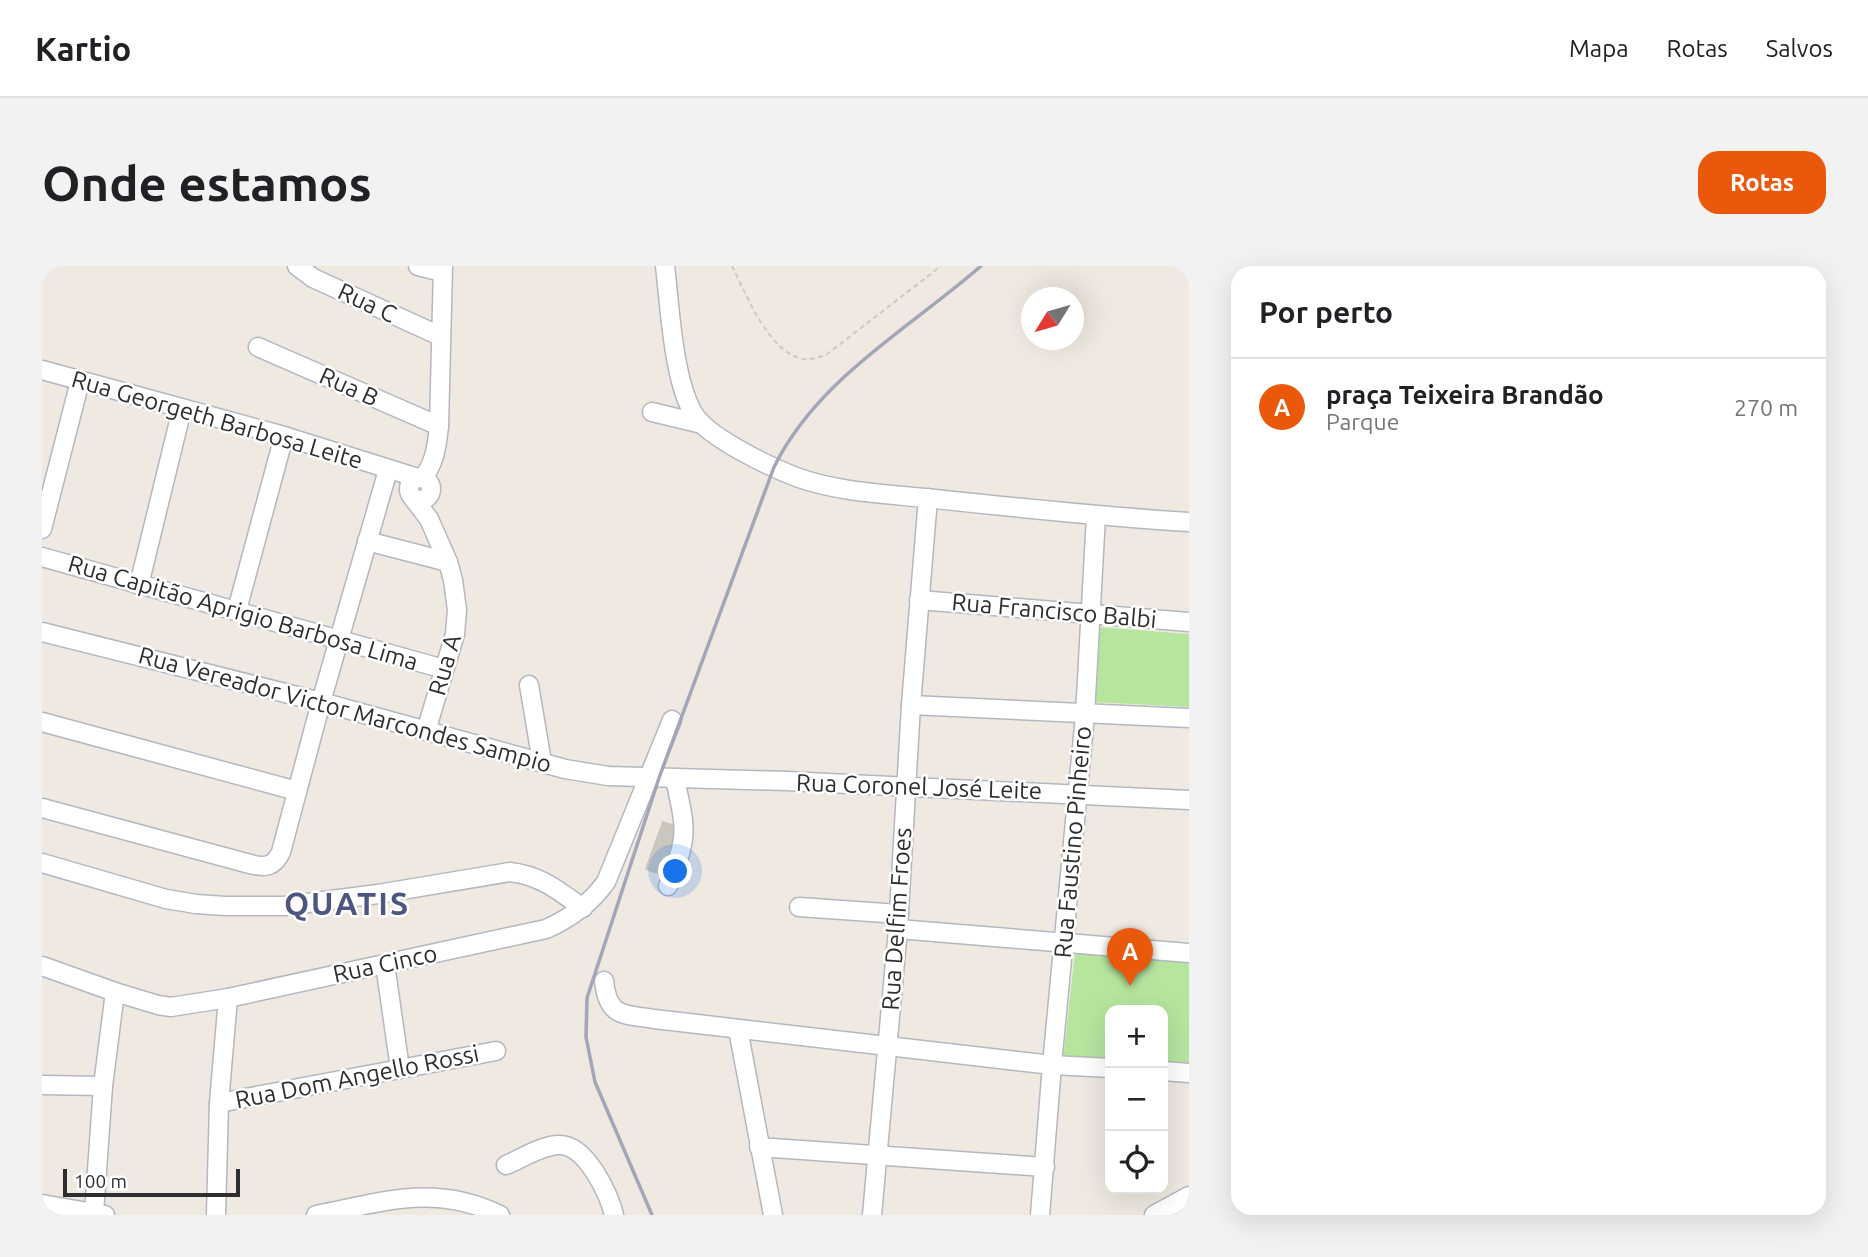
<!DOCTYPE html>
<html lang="pt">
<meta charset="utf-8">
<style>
body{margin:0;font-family:Ubuntu,sans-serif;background:#f2f2f2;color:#202124}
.controls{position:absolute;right:21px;bottom:21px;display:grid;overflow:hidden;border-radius:14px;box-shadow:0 7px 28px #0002}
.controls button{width:63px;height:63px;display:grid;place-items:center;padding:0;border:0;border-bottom:2px solid #e0e0e0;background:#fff;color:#202124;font:35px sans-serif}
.compass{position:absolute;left:979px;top:21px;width:63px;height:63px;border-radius:50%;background:#fff;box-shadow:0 7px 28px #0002;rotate:233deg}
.scale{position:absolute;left:21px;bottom:18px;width:177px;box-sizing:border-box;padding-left:7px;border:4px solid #2e2e2e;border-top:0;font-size:19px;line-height:24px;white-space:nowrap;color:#2e2e2e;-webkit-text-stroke:5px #fff;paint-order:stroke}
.you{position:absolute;left:634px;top:606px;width:24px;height:24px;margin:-18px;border:5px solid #fff;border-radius:50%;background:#1a73e8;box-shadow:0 0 0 10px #1a73e833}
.badge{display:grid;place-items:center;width:46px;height:46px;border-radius:50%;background:#ea580c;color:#fff;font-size:23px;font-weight:700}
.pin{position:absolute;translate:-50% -58px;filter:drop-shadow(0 2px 4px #0008)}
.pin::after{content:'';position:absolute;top:37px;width:24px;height:21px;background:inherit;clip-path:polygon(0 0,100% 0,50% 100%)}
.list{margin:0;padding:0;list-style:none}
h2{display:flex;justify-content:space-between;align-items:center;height:91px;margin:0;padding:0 28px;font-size:30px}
h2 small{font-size:23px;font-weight:400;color:#757577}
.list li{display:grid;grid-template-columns:46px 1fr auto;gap:21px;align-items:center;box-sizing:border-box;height:98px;padding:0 28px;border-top:2px solid #e0e0e0}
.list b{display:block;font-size:26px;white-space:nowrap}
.list p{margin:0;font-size:23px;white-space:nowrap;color:#757577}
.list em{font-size:23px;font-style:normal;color:#757577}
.icon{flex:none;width:38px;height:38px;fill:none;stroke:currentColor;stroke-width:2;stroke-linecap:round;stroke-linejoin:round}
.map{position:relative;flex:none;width:1147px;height:949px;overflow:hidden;border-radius:21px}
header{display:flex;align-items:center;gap:42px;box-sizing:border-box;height:98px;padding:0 35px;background:#fff;border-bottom:2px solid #e0e0e0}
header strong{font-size:33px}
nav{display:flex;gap:38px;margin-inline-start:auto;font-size:24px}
.intro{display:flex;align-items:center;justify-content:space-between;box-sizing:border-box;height:168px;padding:0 42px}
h1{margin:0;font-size:49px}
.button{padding:18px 32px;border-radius:21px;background:#ea580c;color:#fff;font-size:24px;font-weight:700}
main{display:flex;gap:42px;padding:0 42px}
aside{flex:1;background:#fff;border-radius:21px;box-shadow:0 7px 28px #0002}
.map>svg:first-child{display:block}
.green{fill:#b6e59e}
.building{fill:#cbc7bf;stroke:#cbc5ba;stroke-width:2}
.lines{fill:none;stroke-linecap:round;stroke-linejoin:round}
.minor-casing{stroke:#b4b7c1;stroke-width:21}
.path{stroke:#c9c9c9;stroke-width:2;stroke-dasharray:5 3.5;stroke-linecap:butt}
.minor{stroke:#fff;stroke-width:18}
.rail{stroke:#a3a6b8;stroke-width:3.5}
.labels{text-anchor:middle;stroke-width:5;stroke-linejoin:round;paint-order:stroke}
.street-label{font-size:24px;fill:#2e2e2e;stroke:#fff}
.district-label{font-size:32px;font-weight:bold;letter-spacing:2px;fill:#4d5680;stroke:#fff}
</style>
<header>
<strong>Kartio</strong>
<nav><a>Mapa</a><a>Rotas</a><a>Salvos</a></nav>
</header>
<div class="intro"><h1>Onde estamos</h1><a class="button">Rotas</a></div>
<main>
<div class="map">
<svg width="1147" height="949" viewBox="0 0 1147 949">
<rect width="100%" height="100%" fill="#efe9e1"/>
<g class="green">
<polygon points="1056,361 1147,368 1147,441 1051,436"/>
<polygon points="1033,686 1147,695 1147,800 1121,799 1121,744 1068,744 1068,797 1021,795"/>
</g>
<polygon class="building" points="621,556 639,562 626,611 604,603"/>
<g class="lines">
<g class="minor-casing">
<g id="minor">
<polyline points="255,0 271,12 398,70"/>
<polyline points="376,0 400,6"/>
<path d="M623 0C628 41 631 116 653 150 669 173 730 202 757 212 800 227 849 228 893 233 978 242 1062 251 1147 256"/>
<polyline points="216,81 397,160"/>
<polyline points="0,104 242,170 376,212"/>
<polyline points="610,146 660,158"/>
<circle cx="378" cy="223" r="11"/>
<path d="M380 212C393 199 395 178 397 160L401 0"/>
<polyline points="371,232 387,253 406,296 411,314 415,344 413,368 384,465"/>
<polyline points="0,263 38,115"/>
<polyline points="325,275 406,296"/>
<polyline points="0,291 402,403"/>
<polyline points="97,319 140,143"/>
<polyline points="877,334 1147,356"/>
<polyline points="195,344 242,170"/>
<polyline points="0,366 279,436 523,503 566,510 744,515 1147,534"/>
<polyline points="487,419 500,496"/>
<polyline points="869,439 1147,452"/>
<polyline points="0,456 255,525"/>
<path d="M0 542 208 598C223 602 232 601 239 586L279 436 346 204"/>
<path d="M0 597 124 633 154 638 183 640H242L336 628 468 606C500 610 515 624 541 642"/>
<path d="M626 620C647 570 644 564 633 513"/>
<polyline points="757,641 857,648"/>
<polyline points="856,663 1147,687"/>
<polyline points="343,698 358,803"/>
<path d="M0 700 73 726 116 739 129 741 186 732 504 663C529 652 548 638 564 616L630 454"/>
<path d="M562 715C566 751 580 748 612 753L1010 799 1068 802"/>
<polyline points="696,763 731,949"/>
<polyline points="1121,805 1147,807"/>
<polyline points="0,819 61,820"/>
<polyline points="177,837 454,785"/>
<polyline points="717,881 1003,901"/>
<path d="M464 899C479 893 498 880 516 879 543 877 567 927 572 949"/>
<polyline points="0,938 63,949"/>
<polyline points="52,947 61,820 73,726"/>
<polyline points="174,949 177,837 186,732"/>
<path d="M274 949C342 936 392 917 458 949"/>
<polyline points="830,949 856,663 869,439 886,232"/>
<polyline points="998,949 1010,799 1043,449 1054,250"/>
<polyline points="1112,949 1147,930"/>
</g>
</g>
<path class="path" d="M690 0C704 28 725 82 757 92 766 95 775 92 784 89L899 0"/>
<use href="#minor" class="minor"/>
<path class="rail" d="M610 949 553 816 544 771 545 732 617 512 732 201C776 112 867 63 939 0"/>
</g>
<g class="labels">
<g class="street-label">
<text transform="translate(325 37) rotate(25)" y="8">Rua C</text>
<text transform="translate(307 121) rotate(24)" y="8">Rua B</text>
<text transform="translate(175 154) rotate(16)" y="8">Rua Georgeth Barbosa Leite</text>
<text transform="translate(1012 345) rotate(5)" y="8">Rua Francisco Balbi</text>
<text transform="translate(201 347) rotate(16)" y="8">Rua Capitão Aprigio Barbosa Lima</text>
<text transform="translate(403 399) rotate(-74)" y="8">Rua A</text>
<text transform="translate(303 444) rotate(15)" y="8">Rua Vereador Victor Marcondes Sampio</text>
<text transform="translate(877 521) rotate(2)" y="8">Rua Coronel José Leite</text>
<text transform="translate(1031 576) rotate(-85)" y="8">Rua Faustino Pinheiro</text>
<text transform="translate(855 653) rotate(-86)" y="8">Rua Delfim Froes</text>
<text transform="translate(343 698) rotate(-12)" y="8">Rua Cinco</text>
<text transform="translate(315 811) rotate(-11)" y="8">Rua Dom Angello Rossi</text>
</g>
<g class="district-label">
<text x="305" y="649">QUATIS</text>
</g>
</g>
</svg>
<div class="controls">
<button>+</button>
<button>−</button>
<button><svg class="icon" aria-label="locate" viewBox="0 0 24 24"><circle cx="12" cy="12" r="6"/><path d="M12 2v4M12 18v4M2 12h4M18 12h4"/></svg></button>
</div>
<svg class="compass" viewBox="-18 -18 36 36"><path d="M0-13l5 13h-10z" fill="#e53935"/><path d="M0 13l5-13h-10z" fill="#757577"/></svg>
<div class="scale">100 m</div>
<div class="you"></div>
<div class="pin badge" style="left:1088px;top:720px">A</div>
</div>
<aside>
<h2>Por perto<small></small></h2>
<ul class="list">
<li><span class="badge">A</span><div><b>praça Teixeira Brandão</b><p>Parque</p></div><em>270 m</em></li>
</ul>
</aside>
</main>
